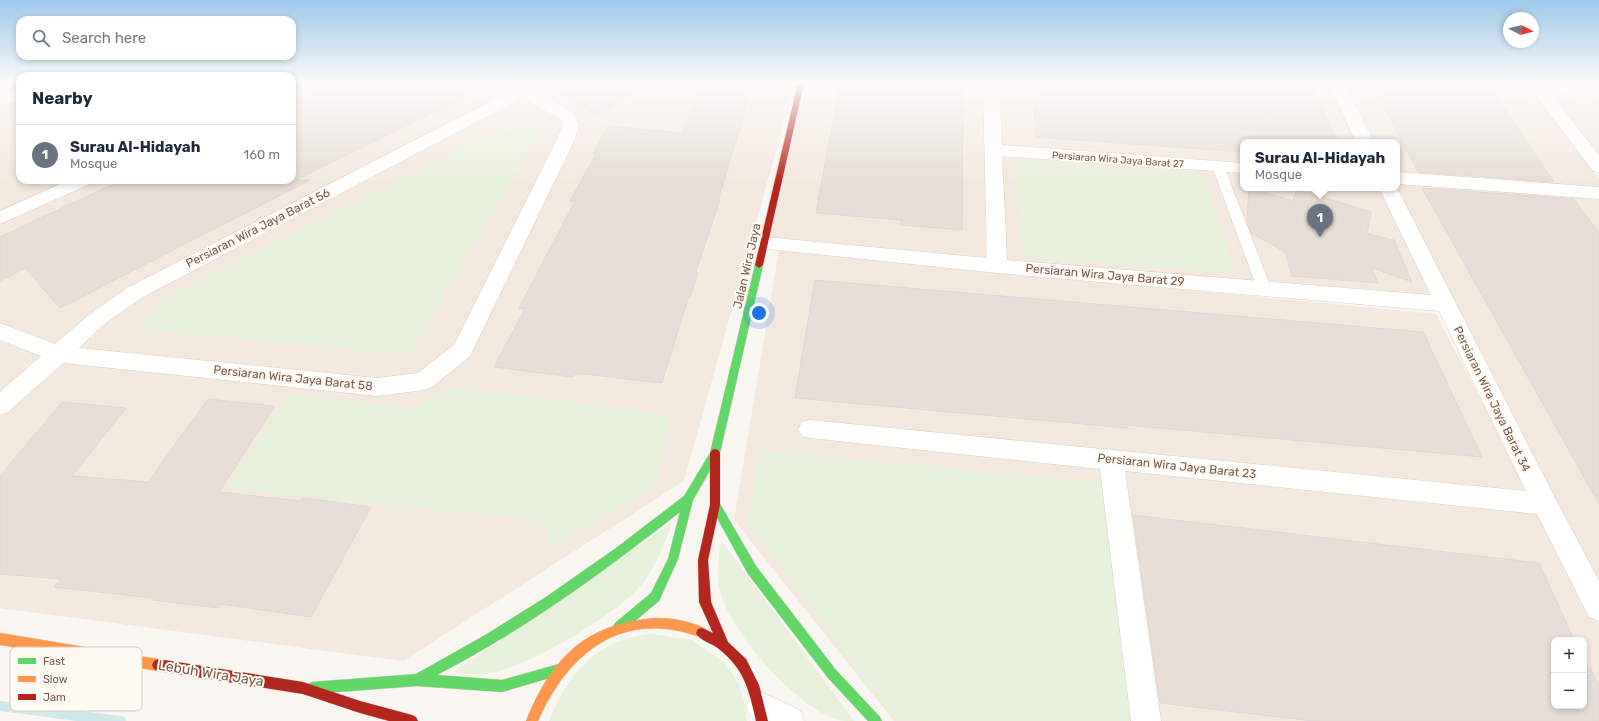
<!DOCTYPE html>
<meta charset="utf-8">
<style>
body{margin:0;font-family:Rubik,sans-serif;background:#f2f2f3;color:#1f2937}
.controls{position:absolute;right:12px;bottom:12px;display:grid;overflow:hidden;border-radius:8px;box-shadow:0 2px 6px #0003}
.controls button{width:36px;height:36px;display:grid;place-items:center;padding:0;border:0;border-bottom:1px solid #e0e1e3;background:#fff;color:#1f2937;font:20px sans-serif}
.compass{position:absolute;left:1503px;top:12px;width:36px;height:36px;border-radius:50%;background:#fff;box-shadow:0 2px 6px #0003;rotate:97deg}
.you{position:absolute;left:759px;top:313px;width:14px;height:14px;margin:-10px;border:3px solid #fff;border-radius:50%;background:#1a73e8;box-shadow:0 0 0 6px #1a73e833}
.badge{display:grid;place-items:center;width:26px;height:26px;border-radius:50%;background:#5c585b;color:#fff;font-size:13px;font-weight:700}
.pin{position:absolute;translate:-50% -33px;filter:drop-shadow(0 1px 2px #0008)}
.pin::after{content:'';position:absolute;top:21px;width:14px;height:12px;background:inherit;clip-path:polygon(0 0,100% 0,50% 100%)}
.popup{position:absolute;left:1240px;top:139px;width:160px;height:52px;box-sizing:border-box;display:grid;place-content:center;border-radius:8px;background:#fff;filter:drop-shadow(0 1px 3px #0005);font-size:13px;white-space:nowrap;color:#747a83}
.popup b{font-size:15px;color:#1f2937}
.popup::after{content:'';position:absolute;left:50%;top:100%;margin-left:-8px;border:8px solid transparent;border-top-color:#fff}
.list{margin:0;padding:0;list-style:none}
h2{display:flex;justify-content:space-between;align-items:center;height:52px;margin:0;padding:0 16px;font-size:17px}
h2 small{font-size:13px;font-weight:400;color:#747a83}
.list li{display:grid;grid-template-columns:26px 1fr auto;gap:12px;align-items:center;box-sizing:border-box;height:60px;padding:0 16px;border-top:1px solid #e0e1e3}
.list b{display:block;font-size:15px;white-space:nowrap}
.list p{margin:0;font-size:13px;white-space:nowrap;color:#747a83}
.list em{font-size:13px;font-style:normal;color:#747a83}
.icon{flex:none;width:22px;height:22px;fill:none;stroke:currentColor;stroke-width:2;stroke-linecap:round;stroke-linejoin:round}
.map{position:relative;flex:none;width:1599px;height:721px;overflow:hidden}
.search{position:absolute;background:#fff;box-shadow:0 2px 6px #0003;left:16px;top:16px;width:280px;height:44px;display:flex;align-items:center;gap:10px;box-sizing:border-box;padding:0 14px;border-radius:12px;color:#747a83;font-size:15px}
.panel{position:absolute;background:#fff;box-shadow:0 2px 6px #0003;left:16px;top:72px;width:280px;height:112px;border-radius:12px}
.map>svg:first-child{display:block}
.residential{fill:#f2e8de;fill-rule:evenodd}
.green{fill:#e7f0db}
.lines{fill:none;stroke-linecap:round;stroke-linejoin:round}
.stream{fill:#d0e8ea;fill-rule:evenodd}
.building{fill:#e6ded7;stroke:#e2d8d2}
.lane-casing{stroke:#d7d1cb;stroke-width:1}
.street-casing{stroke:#d7d1cb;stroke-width:1}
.fast-casing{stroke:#d9d2cb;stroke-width:1}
.slow-casing{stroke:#d9d2cb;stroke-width:1}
.jam-casing{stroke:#d9d2cb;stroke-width:1}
.lane{fill:#fefefd;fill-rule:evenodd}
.street{fill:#fefefd;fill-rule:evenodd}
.fast{fill:#63d668;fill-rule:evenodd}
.slow{fill:#ff974d;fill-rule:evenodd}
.jam{fill:#b3261e;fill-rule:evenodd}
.labels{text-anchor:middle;stroke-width:4;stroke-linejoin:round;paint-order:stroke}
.far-street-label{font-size:10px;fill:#7a5c4d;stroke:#fffaf3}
.street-label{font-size:12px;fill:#7a5c4d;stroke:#fffaf3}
.near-street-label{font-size:14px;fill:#7a5c4d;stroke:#fffaf3}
.key{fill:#fffaf3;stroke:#d7cbc1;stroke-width:1}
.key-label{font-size:11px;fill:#7a5c4d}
</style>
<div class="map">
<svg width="1599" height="721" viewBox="0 0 1599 721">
<rect width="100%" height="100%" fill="#f9f5f0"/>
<g class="residential">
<polygon points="0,83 20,83 20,180 292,180 292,83 795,83 684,481 403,661 0,608"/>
<path d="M801 83H1528L1599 178V602L1445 304 765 243ZM1243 142H1397V188H1243Z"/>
<polygon points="1532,83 1599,83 1599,173"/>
<path d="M779 250 1436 314 1599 625V721H894L734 520ZM1554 640H1584V706H1554Z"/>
</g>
<g class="green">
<polygon points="516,121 540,132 409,355 140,329 159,302"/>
<polygon points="1016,160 1204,173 1235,273 1023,257"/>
<polygon points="450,387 671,415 654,488 552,546 540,520 225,489 289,394 412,409"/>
<polygon points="761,451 1107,483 1138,721 921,721 892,718 747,521"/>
<path d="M672 523C665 543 652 575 637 590 610 618 516 675 478 675 470 674 461 673 454 672Z"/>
<path d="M721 540 854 721C849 721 844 721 839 720 797 709 730 632 720 591 716 575 719 557 721 540Z"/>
<path d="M650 634 692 640 726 664 738 683 745 704 747 721H549C564 684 587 649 629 638 636 636 643 635 650 634Z"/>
</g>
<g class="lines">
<polygon class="stream" points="0,701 121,716 125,717 126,721 77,721 0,711"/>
</g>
<g class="building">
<polygon points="334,83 493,83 296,180 310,180 60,308 25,268 0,281 0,237 122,180 292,180 292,102"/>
<polygon points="544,83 652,83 597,115 544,86"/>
<polygon points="702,83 753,85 718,200 720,200 696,272 698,272 690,298 688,298 662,383 575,373 573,377 494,367 525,309 519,308 575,201 570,201 596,154 593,154 608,126 682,133"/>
<polygon points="840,83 963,84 962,230 901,225 902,220 816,213"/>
<polygon points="1032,83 1309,83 1339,142 1243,142 1243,152 1036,137"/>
<polygon points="1372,83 1488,84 1554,182 1418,172"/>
<polygon points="1249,188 1293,201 1297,189 1371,212 1367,234 1394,240 1412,282 1372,268 1378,283 1292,276 1285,252 1251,233 1247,222"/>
<polygon points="1422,188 1574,199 1599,233 1599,504"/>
<polygon points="815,280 1423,332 1482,457 1126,425 1127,428 795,398"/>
<polygon points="208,399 275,406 219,492 301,501 303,498 371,507 311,617 221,604 219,608 152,600 153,598 54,587 61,579 0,574 0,476 62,402 126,408 72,476 148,482"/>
<polygon points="1133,515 1539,563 1574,640 1554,640 1554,706 1584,706 1584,662 1587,668 1591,669 1599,686 1599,721 1313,721 1160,703"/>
</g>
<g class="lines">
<g class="lane-casing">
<polygon id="lane" points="1218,162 1223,163 1224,166 1271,288 1269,292 1264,293 1259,292 1257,288 1212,166 1213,163"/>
</g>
<g class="street-casing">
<g id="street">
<polygon points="292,83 309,83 307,86 292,92"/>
<path d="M526 83H543L542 87 534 91 572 112 579 124 575 139 470 356 432 387 424 390 377 396 63 363 8 412 0 415V392L41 356 0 340V323L55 344 89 315 127 288ZM522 98 560 119 563 124 557 139 454 345 418 373 377 378 79 348 103 325 141 298Z"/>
<polygon points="983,83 999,83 1002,145 1243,163 1243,173 1002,156 1007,260 1431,295 1379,188 1397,188 1554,496 1599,581 1599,621 1589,617 1537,514 1125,471 1161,721 1131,721 1100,469 810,438 802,436 798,429 802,422 810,420 1526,491 1439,311 997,273 758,248 755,243 758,238 765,237 987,258"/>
<polygon points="1328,83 1344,83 1374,142 1356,142"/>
<polygon points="1526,83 1599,87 1599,97 1551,94 1599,155 1599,172 1593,171"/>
<polygon points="20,88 20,99 0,106 0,95"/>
<polygon points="1397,172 1599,187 1599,199 1397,184"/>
<polygon points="69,180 93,180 90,184 0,224 0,211"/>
<polygon points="761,692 800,710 804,721 758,721 751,717 746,707 751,697"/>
</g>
</g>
<g class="fast-casing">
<g id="fast">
<path d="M759 262 763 265 720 453 693 500 678 559 659 601 623 631 619 632 615 631 613 627 615 623 651 593 668 559 680 512C624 556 566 599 506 636 483 650 460 663 437 675L502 680 559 664 563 666 565 670 563 674 502 692 417 686 312 694 308 692 306 688 308 684 312 682 416 674 487 634 546 597 616 548 684 496 710 453 755 265Z"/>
<polygon points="715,501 719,502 756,566 836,670 880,717 882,721 868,721 828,678 748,574 710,505 711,502"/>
</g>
</g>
<g class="slow-casing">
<g id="slow">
<path d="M655 618C673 618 690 621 706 629L708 633 706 637 702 638C624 608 569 651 538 721H526C552 658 584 624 655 618Z"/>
<polygon points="0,633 158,659 162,661 164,665 162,669 158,671 0,645"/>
</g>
</g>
<g class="jam-casing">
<g id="jam">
<polygon points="798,83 804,83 763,265 759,268 755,265"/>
<path d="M715 449 718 450 720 453V505L708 560 711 602 728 642 746 659 759 685 768 721H756C749 690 745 670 719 649 712 643 700 641 696 633L698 629 702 628 713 633 699 602 698 560 710 505V453L712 450Z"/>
<polygon points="158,659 303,682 360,701 412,715 416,717 418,721 389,721 360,713 303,694 158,671 154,669 152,665 154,661"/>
</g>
</g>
<use href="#lane" class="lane"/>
<use href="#street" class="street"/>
<use href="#fast" class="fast"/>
<use href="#slow" class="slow"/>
<use href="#jam" class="jam"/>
</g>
<linearGradient id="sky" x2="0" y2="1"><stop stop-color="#9ec9e9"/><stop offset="0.45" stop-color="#fcfaf8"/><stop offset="1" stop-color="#fcfaf8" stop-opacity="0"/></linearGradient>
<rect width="1599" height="184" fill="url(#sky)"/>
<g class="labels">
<g class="far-street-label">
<text transform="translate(1118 159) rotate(4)" y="4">Persiaran Wira Jaya Barat 27</text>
</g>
<g class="street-label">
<text transform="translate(258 228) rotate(-27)" y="4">Persiaran Wira Jaya Barat 56</text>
<text transform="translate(747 266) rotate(-77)" y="4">Jalan Wira Jaya</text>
<text transform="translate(1105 275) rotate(5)" y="4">Persiaran Wira Jaya Barat 29</text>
<text transform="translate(293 378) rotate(6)" y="4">Persiaran Wira Jaya Barat 58</text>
<text transform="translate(1492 399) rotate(64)" y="4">Persiaran Wira Jaya Barat 34</text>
<text transform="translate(1177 466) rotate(6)" y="4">Persiaran Wira Jaya Barat 23</text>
</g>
<g class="near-street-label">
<text transform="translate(211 673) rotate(9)" y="5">Lebuh Wira Jaya</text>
</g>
</g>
<rect x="10" y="647" width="132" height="64" rx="6" class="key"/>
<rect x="18" y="658" width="18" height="6" fill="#63d668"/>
<rect x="18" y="676" width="18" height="6" fill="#ff974d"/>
<rect x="18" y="694" width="18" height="6" fill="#b3261e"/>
<g class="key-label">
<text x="43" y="665">Fast</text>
<text x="43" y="683">Slow</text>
<text x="43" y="701">Jam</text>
</g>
</svg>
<div class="controls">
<button>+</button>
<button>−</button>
</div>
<svg class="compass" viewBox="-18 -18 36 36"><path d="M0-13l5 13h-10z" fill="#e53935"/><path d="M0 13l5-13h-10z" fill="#747a83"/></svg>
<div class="you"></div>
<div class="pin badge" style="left:1320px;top:237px;background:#6b7280">1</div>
<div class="popup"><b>Surau Al-Hidayah</b>Mosque</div>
<div class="search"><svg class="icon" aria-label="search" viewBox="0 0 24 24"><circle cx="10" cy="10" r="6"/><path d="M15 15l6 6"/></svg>Search here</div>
<section class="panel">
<h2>Nearby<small></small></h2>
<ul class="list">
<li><span class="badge" style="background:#6b7280">1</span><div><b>Surau Al-Hidayah</b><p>Mosque</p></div><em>160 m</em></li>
</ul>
</section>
</div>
